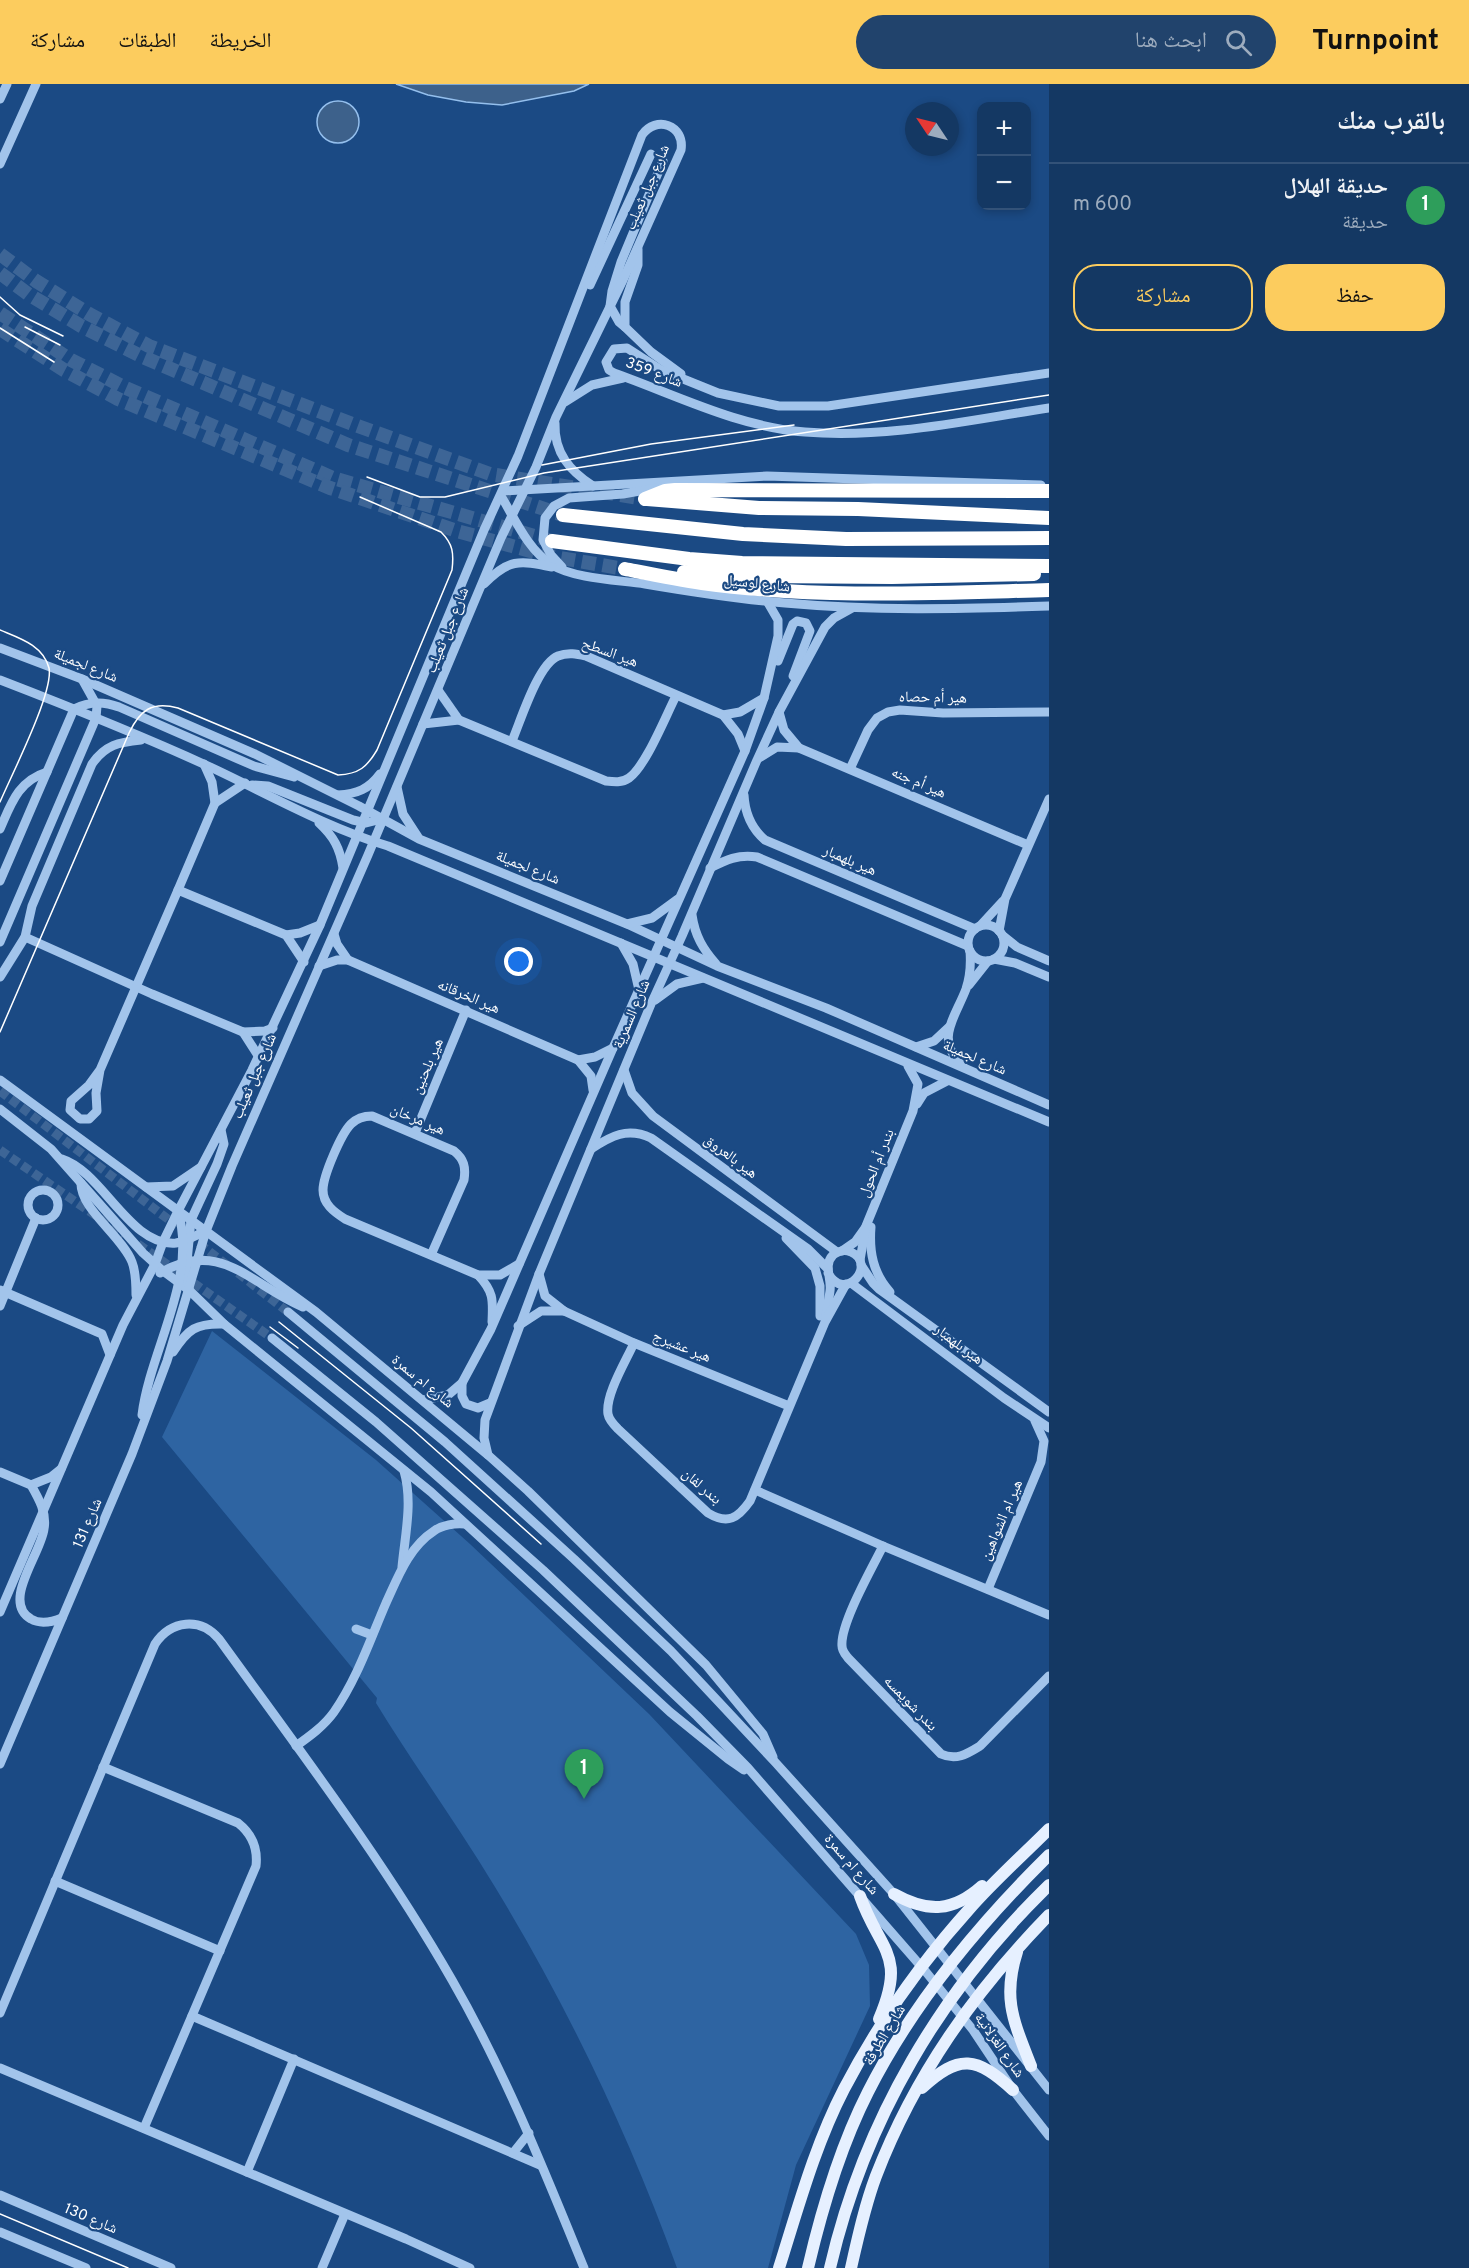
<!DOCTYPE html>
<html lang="ar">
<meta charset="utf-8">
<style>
body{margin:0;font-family:Overpass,"Noto Naskh Arabic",sans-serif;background:#21436c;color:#f1f3f6;direction:rtl}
.controls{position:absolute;right:18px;top:18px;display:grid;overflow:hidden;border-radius:12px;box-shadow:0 3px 9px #0003}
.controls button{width:54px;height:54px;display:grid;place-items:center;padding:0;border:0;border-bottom:2px solid #335278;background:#143863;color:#f1f3f6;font:30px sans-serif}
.compass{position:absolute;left:905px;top:18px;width:54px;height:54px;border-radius:50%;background:#143863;box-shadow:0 3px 9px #0003;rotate:305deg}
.you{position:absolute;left:519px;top:878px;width:21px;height:21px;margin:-15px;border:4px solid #fff;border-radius:50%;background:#1a73e8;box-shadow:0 0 0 9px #1a73e833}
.badge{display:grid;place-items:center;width:39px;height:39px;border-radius:50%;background:#fccc5e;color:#fff;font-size:20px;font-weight:700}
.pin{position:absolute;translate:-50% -50px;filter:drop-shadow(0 2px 3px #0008)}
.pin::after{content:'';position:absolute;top:32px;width:21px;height:18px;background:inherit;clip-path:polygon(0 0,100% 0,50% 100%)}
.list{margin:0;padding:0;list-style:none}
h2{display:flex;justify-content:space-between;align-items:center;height:78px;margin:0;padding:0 24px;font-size:26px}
h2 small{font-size:20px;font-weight:400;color:#9dacbe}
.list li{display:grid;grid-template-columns:39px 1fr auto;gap:18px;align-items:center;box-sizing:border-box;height:84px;padding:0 24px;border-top:2px solid #335278}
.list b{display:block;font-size:22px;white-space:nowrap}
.list p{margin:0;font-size:20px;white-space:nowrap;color:#9dacbe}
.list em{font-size:20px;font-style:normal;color:#9dacbe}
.actions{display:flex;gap:12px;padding:18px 24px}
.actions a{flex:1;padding:14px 0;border:2px solid #fccc5e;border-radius:24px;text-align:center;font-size:21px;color:#fccc5e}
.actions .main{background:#fccc5e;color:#111}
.icon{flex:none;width:33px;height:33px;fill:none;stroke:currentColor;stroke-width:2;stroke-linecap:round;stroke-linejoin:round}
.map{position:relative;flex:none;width:1049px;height:2184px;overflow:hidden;direction:ltr}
header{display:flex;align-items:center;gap:36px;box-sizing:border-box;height:84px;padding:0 30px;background:#fccc5e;color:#111}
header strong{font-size:28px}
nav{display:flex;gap:33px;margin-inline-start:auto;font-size:21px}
.search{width:420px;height:54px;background:#21436c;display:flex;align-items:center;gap:15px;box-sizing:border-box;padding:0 21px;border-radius:33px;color:#9dacbe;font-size:22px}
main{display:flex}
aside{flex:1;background:#143863}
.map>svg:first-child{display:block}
.green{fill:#2e64a2}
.water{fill:#3d618b;stroke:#94bfed;stroke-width:1.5}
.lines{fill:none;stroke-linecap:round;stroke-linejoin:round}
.minor-tunnel{stroke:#3d6596;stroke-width:9;stroke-dasharray:9 4.5;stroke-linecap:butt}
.highway-tunnel{stroke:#3d6596;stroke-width:14;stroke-dasharray:14 7;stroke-linecap:butt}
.minor{stroke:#a2c4eb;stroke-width:9}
.major{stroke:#e6f0ff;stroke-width:12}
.highway{stroke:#fff;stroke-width:14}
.tram{stroke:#fff;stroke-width:1.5}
.labels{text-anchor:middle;stroke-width:4.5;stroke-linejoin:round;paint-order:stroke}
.street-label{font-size:15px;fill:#fff;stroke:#1b4a84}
</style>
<header>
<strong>Turnpoint</strong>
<div class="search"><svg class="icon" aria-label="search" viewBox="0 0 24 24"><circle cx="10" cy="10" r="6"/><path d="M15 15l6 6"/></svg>ابحث هنا</div>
<nav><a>الخريطة</a><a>الطبقات</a><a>مشاركة</a></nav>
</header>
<main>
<aside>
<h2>بالقرب منك<small></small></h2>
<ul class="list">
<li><span class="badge" style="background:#2e9e5b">1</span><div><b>حديقة الهلال</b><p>حديقة</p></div><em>600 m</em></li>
</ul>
<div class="actions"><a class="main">حفظ</a><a>مشاركة</a></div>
</aside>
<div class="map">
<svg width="1049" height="2184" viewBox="0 0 1049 2184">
<rect width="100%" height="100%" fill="#1b4a84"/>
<path class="green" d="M212 1247 376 1376 470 1460 649 1630 856 1850 869 1881 870 1922 796 2081 768 2184H677C629 2051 568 1923 495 1803 457 1740 414 1681 376 1619L377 1614 162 1353Z"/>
<g class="water">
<polygon points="396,0 589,0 574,7 502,21 466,18 428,11"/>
<circle cx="338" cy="38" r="21"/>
</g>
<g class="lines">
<g class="minor-tunnel">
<polyline points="0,1007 177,1142"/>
<polyline points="0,1066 124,1151"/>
<polyline points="188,1151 227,1181"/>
<polyline points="138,1160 272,1254"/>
<polyline points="238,1189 288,1228"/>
</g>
<g class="highway-tunnel">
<polyline points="0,170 36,197 89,230 149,262 355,341 490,390 645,415"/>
<polyline points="0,189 28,210 81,242 143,273 348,361 563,431"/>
<polyline points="0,229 71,276 126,304 333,394 552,457"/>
<polyline points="0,245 64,286 118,315 330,404 457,447 549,472 625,485"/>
</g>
<g class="minor">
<polyline points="0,15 7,0"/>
<polyline points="0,80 36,0"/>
<polyline points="638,165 638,181 625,218 625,243 651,268 681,290"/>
<polyline points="590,201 651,70"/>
<polyline points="625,243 619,238 610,222 612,207 621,178 663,77"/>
<path d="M1049 289 828 322H779L718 309 661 286 627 264 614 265 606 278 609 286 614 289C676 311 738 343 805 348 886 355 969 336 1049 324"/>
<polyline points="565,318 592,301 623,294"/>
<path d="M555 339C554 369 570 387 593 402"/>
<polyline points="503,407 767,392 1041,401"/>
<path d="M501 412C515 435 528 466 552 481 575 495 619 496 645 500 692 508 738 515 785 519 873 527 961 525 1049 522"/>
<polyline points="562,483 551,471 543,456 545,434 554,422 569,414 623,410 662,403"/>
<path d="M484 500C508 475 519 476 552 483"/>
<polyline points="0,564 82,595 255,670 359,722 419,755 627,840 717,882 826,924 1049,1021"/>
<polyline points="778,577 793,540 797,537 806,539 810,547 793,592"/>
<path d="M0 596C70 623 140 651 208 682 268 710 325 743 388 762L1049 1038"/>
<polyline points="438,606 459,636"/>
<polyline points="779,628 784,646 799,664"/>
<polyline points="723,631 740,628 764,614"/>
<path d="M423 640 459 636 606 697C614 698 622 699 629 694 646 682 666 631 676 612"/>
<path d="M512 657C521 636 538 580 558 572 568 568 577 570 586 572L723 631 738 650 745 667"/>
<polyline points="759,674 777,663 799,664 1028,761"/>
<polyline points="850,685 868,646 877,634 888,628 900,626 943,629 1049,628"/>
<polyline points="252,701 268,702 353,736 366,739 382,735"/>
<polyline points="397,703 403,730 418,753"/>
<path d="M338 711C357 710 369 705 380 690"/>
<path d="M744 711C745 730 751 744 765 756L975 845"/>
<polyline points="215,719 245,699"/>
<path d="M319 739C334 753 340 764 343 784"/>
<path d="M0 745C11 720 18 697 47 688"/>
<path d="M710 784C726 776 738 770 757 773L968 862"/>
<path d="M0 797 74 625C89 617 103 617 119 623L254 682 294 693"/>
<polyline points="178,806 215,719 212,698 204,680"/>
<path d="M692 831C695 852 703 865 716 880"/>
<polyline points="627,840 652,834 678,815"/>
<circle cx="986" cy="859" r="18"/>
<polyline points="980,842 1003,817"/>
<polyline points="999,847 1005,815 1049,715"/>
<polyline points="334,850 337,860 348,876"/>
<polyline points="286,851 300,849 320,841"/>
<polyline points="1002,851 1017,863 1049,877"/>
<polyline points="25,853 152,910 243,948 265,947 273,944"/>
<polyline points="0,858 96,634 97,622 82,595"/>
<polyline points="621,859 633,880 639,906"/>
<polyline points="994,875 1015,879 1049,893"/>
<polyline points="319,882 337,876 348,876 578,976 591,992 593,1006"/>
<path d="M0 893 25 853 32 822 92 680C105 661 119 658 141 656"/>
<polyline points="969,901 988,877"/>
<polyline points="655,916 677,900 703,894"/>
<polyline points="243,948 259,973"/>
<polyline points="916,963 934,957 949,943"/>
<polyline points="578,976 595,973 613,964"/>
<path d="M963 982C934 956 955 934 966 905 970 893 971 880 970 867"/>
<polyline points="100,986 89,1001 71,1017 70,1026 80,1035 89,1035 97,1027 96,1009 100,986 178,806 286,851 304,878"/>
<polyline points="624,986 632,1009 653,1032 837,1168"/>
<polyline points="0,996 316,1228 488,1371 528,1407 706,1581 763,1650 773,1673"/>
<polyline points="917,1020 924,1009 947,997"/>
<polyline points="0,1025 51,1065 143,1169 163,1187 190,1207 224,1240 431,1408 670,1628 728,1675 744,1686"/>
<polyline points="415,1049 466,926"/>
<path d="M591 1065C611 1052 627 1043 651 1054L808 1165 828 1185"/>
<path d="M62 1075C103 1088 130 1163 176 1159 187 1157 196 1151 206 1147"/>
<path d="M81 1099C80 1125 122 1152 132 1178 136 1188 136 1200 136 1211"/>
<polyline points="146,1103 173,1102 201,1083"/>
<circle cx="43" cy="1121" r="15"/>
<path d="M871 1143C869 1168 873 1189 890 1208"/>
<polyline points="786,1154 815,1184 820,1202 820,1232"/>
<polyline points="842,1167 855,1158 865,1144"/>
<path d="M431 1171 464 1096C466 1083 464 1075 454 1067L372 1032C364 1032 357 1034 351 1040 341 1050 323 1092 323 1106 323 1120 334 1128 345 1135L478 1191H500L519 1180"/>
<polyline points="860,1176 866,1142 913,1027 918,1000 908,982"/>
<polyline points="861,1181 873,1199 879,1205 1049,1328"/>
<path d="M160 1189C221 1154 249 1200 303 1223"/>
<polyline points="539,1190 545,1212 564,1227 634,1259 789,1322"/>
<path d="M478 1191C494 1208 493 1216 492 1238"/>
<polyline points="851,1199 1004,1314 1049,1344"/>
<polyline points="189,1204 186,1188 191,1136 217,1080 224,1060 221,1046"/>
<polyline points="0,1206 102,1250 110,1271"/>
<polyline points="0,1222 36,1134"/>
<polyline points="288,1228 445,1358 574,1475 671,1567 775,1678 894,1810 1049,2006"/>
<path d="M826 1231C827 1223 829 1215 830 1207 832 1195 823 1181 833 1171 838 1167 845 1165 851 1168 878 1180 845 1220 828 1189"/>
<polyline points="518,1242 541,1227 564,1227"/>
<polyline points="272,1254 376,1338 543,1486 697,1632 748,1684 926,1888 973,1946 1013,2006 1049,2052"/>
<path d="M634 1259C626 1277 605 1311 608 1330 609 1336 614 1341 618 1345L708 1429C728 1441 738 1434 750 1417L825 1238 846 1200"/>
<path d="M173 1268C188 1245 196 1239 224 1240"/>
<polyline points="462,1299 462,1312 466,1320 478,1324 490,1319"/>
<polyline points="423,1316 448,1311 462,1299 491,1245 613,964 745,667 764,614 778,552 778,536 767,517"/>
<path d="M142 1331C150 1266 198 1194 178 1127"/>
<polyline points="488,1371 484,1354 485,1336 539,1190 651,920 682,852 757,676 779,628 825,543 834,534 852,524"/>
<path d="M0 1388 31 1401C39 1415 47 1429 44 1445 41 1470 1 1518 31 1535 41 1541 52 1538 62 1534"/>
<polyline points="31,1401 51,1393 61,1385"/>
<polyline points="755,1406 883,1462 1049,1531"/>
<path d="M883 1462C872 1484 840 1540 842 1562 842 1567 845 1570 848 1574L941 1670C956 1677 967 1670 980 1662L1049 1592"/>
<path d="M402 1483C405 1451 413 1418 404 1387"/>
<polyline points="988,1505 1041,1378 1044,1357 1035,1337"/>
<path d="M0 1528 123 1241 155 1180 163 1158 178 1127 252 986 320 841 484 446 518 372 642 51C656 31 685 41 681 66L623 196 556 333 536 383 501 454 368 771 232 1082 206 1147 167 1277 132 1370 0 1680"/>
<polyline points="356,1545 372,1551"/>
<path d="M296 1662C310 1652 324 1642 334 1628 357 1595 370 1556 386 1519 398 1493 409 1463 434 1447 442 1441 455 1439 465 1440"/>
<path d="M103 1683 238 1739C252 1750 258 1764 256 1782L144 2044"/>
<polyline points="55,1797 220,1867"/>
<path d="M0 1929 155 1560C171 1536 200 1533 219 1555 300 1667 383 1776 452 1896 505 1988 544 2086 584 2184"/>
<polyline points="192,1932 540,2081"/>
<polyline points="0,1984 406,2155 470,2184"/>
<polyline points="513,2069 529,2049"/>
<polyline points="247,2088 294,1975"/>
<polyline points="0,2111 171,2184"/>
<polyline points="0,2148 86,2184"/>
<polyline points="322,2184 345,2130"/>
</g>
<g class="major">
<path d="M894 1810C928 1829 953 1828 982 1802"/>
<path d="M860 1812C880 1868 907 1870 879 1935"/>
<path d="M1017 1868C1002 1915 1014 1938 1031 1982"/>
<path d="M922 2004C959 1969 977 1973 1013 2006"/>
<path d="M779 2184C798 2124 815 2061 844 2005 878 1940 923 1876 972 1822 996 1795 1023 1771 1049 1745"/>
<path d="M808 2184C822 2124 840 2063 868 2008 913 1919 978 1841 1049 1771"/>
<path d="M830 2184C864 2037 941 1906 1049 1801"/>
<path d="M851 2184C858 2153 865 2121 876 2092 915 1991 974 1908 1049 1831"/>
</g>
<g class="highway">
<polyline points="645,415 665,407 675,406 1049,407"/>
<polyline points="647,415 759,424 858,425 1049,434"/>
<polyline points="563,431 743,450 846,455 1049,454"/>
<polyline points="552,457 689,475 742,479 1049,482"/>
<path d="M625 485C651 490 676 495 702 499 817 515 934 509 1049 506"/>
<polyline points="684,488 762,492 892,493 1034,490"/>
</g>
<g class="tram">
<polyline points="0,213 20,231 63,252"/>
<polyline points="25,243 60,261"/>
<polyline points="0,244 54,278"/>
<polyline points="542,381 651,360 794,341"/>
<polyline points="367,393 420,413 445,413 544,389 1049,311"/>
<path d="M0 546C19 554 43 561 49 584 54 608 11 692 0 718"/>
<path d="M0 948 129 649C140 626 152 617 178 624L338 691C359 690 367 683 377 666L452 486C454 469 453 460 441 448L360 413"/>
<polyline points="279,1238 411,1344 541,1460"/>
<polyline points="270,1243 298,1264"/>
<polyline points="0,2130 128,2184"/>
</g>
</g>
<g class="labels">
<g class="street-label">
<text transform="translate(647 103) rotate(-67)" y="5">شارع جبل ثعيلب</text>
<text transform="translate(654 288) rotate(21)" y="5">شارع 359</text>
<text transform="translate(757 499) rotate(6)" y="5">شارع لوسيل</text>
<text transform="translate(447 546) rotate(-68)" y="5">شارع جبل ثعيلب</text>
<text transform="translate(610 568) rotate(20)" y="5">هير السطح</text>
<text transform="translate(86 581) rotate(22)" y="5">شارع لجميلة</text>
<text transform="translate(933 613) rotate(1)" y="5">هير أم حصاه</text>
<text transform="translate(919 698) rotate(23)" y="5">هير أم جنه</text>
<text transform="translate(850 776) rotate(23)" y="5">هير بلهمبار</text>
<text transform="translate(528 783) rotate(22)" y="5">شارع لجميلة</text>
<text transform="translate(469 912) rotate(23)" y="5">هير الخرقانه</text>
<text transform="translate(631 930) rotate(-67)" y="5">شارع السمرية</text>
<text transform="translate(975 973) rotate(23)" y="5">شارع لجميلة</text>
<text transform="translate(427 982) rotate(-67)" y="5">هير بلحنين</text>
<text transform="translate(254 992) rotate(-67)" y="5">شارع جبل ثعيلب</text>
<text transform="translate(418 1035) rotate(23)" y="5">هير مرخان</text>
<text transform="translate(731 1072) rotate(37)" y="5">هير بالعروق</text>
<text transform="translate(876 1079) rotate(-68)" y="5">بندر أم الحول</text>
<text transform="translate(959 1260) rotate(37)" y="5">هير بلهمبار</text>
<text transform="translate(682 1262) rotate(22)" y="5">هير عشيرج</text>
<text transform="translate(423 1297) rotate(39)" y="5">شارع ام سمرة</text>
<text transform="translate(702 1402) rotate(41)" y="5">بندر لفان</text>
<text transform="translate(1001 1436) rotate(-67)" y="5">هير ام الشواهين</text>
<text transform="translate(87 1439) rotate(-67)" y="5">شارع 131</text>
<text transform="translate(911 1619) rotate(46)" y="5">بندر شويمسه</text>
<text transform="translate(852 1780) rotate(49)" y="5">شارع ام سمرة</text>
<text transform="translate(884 1951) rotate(-59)" y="5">شارع الطرفة</text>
<text transform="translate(1000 1961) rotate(55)" y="5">شارع الغزلانية</text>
<text transform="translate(91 2134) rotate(23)" y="5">شارع 130</text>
</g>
</g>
</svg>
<div class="controls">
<button>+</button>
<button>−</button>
</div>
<svg class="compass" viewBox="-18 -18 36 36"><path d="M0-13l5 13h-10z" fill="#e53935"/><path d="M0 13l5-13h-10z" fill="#9dacbe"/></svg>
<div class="you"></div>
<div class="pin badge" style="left:584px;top:1715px;background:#2e9e5b">1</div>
</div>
</main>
